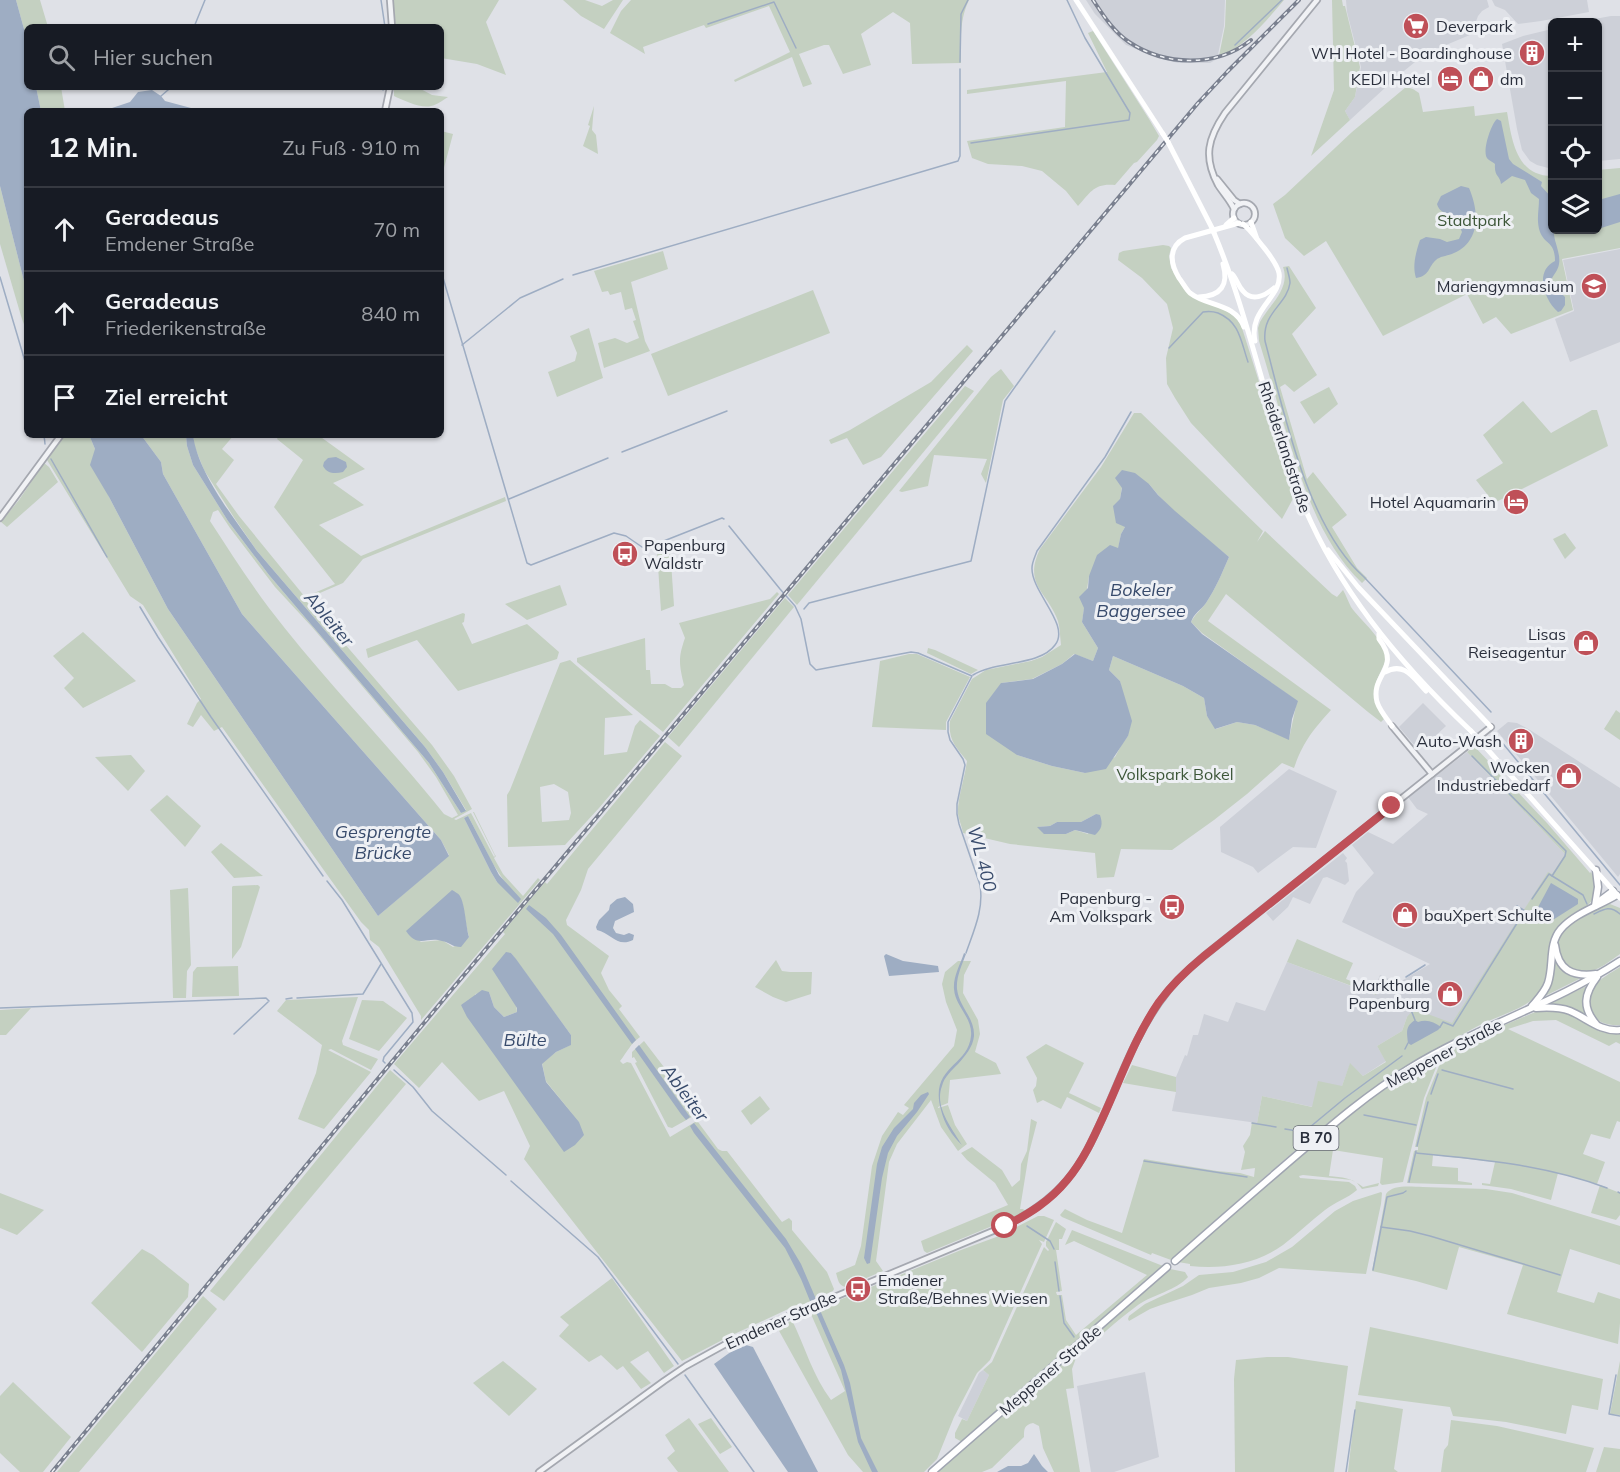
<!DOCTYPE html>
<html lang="de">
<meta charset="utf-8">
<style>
body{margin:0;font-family:Mulish,sans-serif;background:#20242c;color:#f1f3f6}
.controls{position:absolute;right:18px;top:18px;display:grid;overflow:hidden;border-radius:9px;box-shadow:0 2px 4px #0004}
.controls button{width:54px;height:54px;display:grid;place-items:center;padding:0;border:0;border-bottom:2px solid #363941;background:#171b24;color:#f1f3f6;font:30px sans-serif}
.stop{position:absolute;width:18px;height:18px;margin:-14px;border:4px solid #bf5058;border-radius:50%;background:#fff}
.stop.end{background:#bf5058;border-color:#fff;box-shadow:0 2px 6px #0008}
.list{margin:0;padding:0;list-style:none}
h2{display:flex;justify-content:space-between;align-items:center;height:78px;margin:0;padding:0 24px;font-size:26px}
h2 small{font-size:20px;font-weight:400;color:#9ea1a6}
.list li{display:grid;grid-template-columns:39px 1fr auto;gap:18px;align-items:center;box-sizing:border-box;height:84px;padding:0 24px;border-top:2px solid #363941}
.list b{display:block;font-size:22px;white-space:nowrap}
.list p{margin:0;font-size:20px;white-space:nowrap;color:#9ea1a6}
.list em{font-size:20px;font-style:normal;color:#9ea1a6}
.icon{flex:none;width:33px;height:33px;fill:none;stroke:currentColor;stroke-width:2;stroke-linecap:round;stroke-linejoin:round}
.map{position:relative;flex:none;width:1620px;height:1472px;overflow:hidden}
.search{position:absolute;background:#171b24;box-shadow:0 2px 4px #0004;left:24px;top:24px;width:420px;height:66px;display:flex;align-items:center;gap:15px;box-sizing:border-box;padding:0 21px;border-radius:9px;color:#9ea1a6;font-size:22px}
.panel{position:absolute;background:#171b24;box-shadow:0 2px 4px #0004;left:24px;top:108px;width:420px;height:330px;border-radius:9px}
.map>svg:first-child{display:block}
.built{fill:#cdd0d8}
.green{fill:#c4d0c1;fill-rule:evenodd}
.water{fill:#9eadc3}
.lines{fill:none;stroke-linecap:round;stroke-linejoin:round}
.stream{stroke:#9eadc3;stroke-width:1.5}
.tertiary-casing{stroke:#a5a8b0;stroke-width:8}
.primary-casing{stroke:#a0a5b1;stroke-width:9}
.tertiary{stroke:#f1f2f5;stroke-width:4.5}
.secondary{stroke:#fff;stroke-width:5}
.primary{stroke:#fff;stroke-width:6}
.rail-casing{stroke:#7a808f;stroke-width:4}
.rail{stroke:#eef0f4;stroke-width:1.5;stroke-dasharray:4.5;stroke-linecap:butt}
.secondary-bridge{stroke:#fff;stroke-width:5}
.route{stroke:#bf5058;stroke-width:8}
.labels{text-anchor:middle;stroke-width:6;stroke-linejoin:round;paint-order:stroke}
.shield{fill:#eef0f4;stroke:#656973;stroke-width:1.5}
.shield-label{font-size:15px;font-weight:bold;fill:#2a2f3c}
.poi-label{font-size:16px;fill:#2a2f3c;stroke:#eef0f4;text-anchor:end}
.park-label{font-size:16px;fill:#3c5638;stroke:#eef0f4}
.street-label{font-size:16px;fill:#2a2f3c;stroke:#eef0f4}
.water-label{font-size:18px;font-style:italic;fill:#384b6c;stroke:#eef0f4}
</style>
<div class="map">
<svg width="1620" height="1472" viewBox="0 0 1620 1472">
<rect width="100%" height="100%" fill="#dfe1e7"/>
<g class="built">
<polygon points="1086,0 1225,0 1224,26 1217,59 1210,63 1178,63 1159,58 1126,45 1095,14"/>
<polygon points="1346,0 1487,0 1489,7 1482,11 1478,16 1475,24 1477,32 1446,45 1415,62 1399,75 1350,120 1345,111 1355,97 1361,67 1347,12"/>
<polygon points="1492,0 1587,0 1589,12 1541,21 1518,24 1505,10 1495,6"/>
<polygon points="1611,16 1620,16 1620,159 1598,161 1598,22 1578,22"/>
<polygon points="1552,29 1552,169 1537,165 1530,161 1522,150 1517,129 1502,44 1523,36"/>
<polygon points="1620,249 1620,342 1570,362 1555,319 1574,311 1563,260"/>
<polygon points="1423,703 1446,726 1431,740 1426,736 1415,746 1399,727"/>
<polygon points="1508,722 1517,723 1530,730 1620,788 1620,874 1618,877 1497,731"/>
<polygon points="1467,752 1565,854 1552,875 1548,873 1452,1024 1407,1017 1402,1031 1377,1046 1386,1061 1363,1076 1350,1064 1342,1086 1313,1107 1262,1096 1257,1123 1172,1111 1176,1092 1176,1077 1185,1055 1187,1056 1193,1035 1198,1035 1204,1014 1228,1022 1236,1002 1265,1011 1287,962 1375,995 1377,992 1374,990 1380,975 1398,983 1430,964 1342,922 1356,892 1374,873 1352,845 1368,832 1393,844 1428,814 1417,809 1408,797"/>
<polygon points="1289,769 1337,791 1316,848 1293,847 1258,873 1253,867 1221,852 1220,827"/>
<polygon points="1343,853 1347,858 1345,861 1347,863 1349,881 1345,885 1327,877 1323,878 1310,904 1293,897 1288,907 1273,921 1266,913"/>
<polygon points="983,1370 989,1375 967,1421 958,1416 979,1373"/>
<polygon points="1145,1372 1159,1457 1114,1472 1091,1472 1077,1386"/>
</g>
<g class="green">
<polygon points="16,0 40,0 48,27 27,27 27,40"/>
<polygon points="392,0 499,0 486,22 506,75 477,64 441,58 441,27 395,27"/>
<polygon points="563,0 585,0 602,6 613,0 623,0 604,29 581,16"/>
<path d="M631 0H969C959 20 961 42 961 63L912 64 910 23 893 12 861 34 871 65 843 74 829 45H824L799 54 812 84 803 87 792 57 735 82 734 80 790 52 769 6 706 28 704 25 643 47 645 54 610 33 621 11Z"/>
<path d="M1226 0H1284C1265 22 1247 46 1219 56L1225 26Z"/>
<polygon points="1332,0 1342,0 1343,6 1345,6 1360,67 1355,97 1345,111 1350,120 1311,156 1334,90"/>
<path d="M1093 31 1149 119 1159 136 1157 140 1137 162 1134 163 1115 185C1094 183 1091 192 1078 206L1066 191 1042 171 1022 166 988 164 972 158 967 141 1065 127 1066 81 967 94V90L1107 72 1088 33Z"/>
<polygon points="36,87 61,87 65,111 41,111"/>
<path d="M394 87H417L432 95 448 97C443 100 437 105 431 106 422 109 402 100 394 96Z"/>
<path d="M1406 87 1413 89 1419 93 1423 112 1474 106 1475 116 1507 112C1512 140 1516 176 1552 176V230H1598V170L1620 168V248L1562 259 1573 310 1511 334 1496 317 1483 324 1467 294 1383 336 1326 241 1304 256 1285 238 1273 204 1285 195 1352 132Z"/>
<polygon points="594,106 592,130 596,135 598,154 583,146 590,126 588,125"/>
<polygon points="441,131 453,134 441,179"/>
<polygon points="0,186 27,293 27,333 21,316 0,244"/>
<polygon points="1163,245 1169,246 1171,248 1169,256 1171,268 1186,292 1225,309 1237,319 1241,325 1295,495 1282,519 1191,423 1175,398 1167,384 1166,358 1173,328 1167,304 1142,278 1118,260 1119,253 1123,251"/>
<polygon points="663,251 668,269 631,282 645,341 650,351 604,368 598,343 615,338 627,343 639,338 633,321 636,320 632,308 625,310 621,292 610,295 608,291 602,292 594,271"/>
<path d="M1289 266 1316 308 1292 334 1317 375 1294 392 1285 384 1280 387 1307 479 1313 472 1347 515 1332 527 1357 568 1367 578 1362 583C1320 543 1302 482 1285 428 1276 399 1268 370 1259 341L1258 328 1260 322C1269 305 1291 289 1283 267Z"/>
<polygon points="813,290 830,333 668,396 651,354"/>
<polygon points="589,328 603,378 557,397 548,372 575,361 577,353 570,336"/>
<polygon points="967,345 973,351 881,457 863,465 847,438 831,444 829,440 850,430 931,382"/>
<polygon points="1001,369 1014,386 1003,400 986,483 981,474 987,459 934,455 928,486 902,492 899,491 991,377"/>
<polygon points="965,386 974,391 797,605 788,595"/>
<polygon points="1329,387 1338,404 1314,424 1300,402"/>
<polygon points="1523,401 1551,433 1592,410 1597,410 1608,446 1494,503 1476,480 1503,463 1483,435"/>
<path d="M1134 413H1141L1263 531 1257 542 1265 531 1332 594 1337 597 1343 590C1346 595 1348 601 1351 607 1361 621 1384 639 1386 657 1386 662 1383 666 1381 671 1371 691 1372 700 1384 719L1381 722 1368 712 1226 594 1208 621 1331 710C1313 730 1303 742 1294 768L1282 763 1247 794 1214 820 1172 850 1121 849 1114 877 1097 878 1095 853 1010 844 963 833C962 827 959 820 958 814 957 800 965 777 967 761 956 747 948 740 950 721L972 679 986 670 1031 661 1042 657 1061 645C1060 637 1060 628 1058 621 1047 591 1023 585 1040 549L1101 467ZM1149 484C1171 512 1201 534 1229 557 1222 573 1216 588 1206 603 1201 610 1195 614 1191 622L1202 633 1297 701 1289 739 1255 725 1237 722 1216 729 1207 716 1204 698 1183 686 1113 656 1109 670 1120 681 1128 736 1122 744 1115 757 1085 773 1052 766 1017 755 1001 683 1032 679 1062 664 1074 654 1093 661 1098 648 1082 622 1089 576 1118 549 1121 534 1125 527 1120 499 1122 487ZM1096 814 1088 834 1075 830 1066 834 1038 827 1050 826 1057 822H1081Z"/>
<path d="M65 435H87L90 437 95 449 109 497 168 609 378 916 449 855 441 840 242 614 163 474 161 462 141 435H186L187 446 193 465 228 521 269 575 429 763 461 813 466 810 443 772 425 747 257 551 235 519 204 470 194 445 193 435H234L222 449 234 460 216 484 239 516 305 597 335 584 274 507 303 460 277 439 279 435H318L365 469 333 483 364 505 319 525 361 556 505 497 506 501 363 559 343 583 306 599 432 745 454 776 472 809 454 819 456 820 471 813 494 857 495 856 473 812H474L495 855 496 856 494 858 503 874 523 896 538 878 540 880 421 1020V1016L379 947 370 940 369 930 361 922 323 869 222 727 214 731 201 715 193 727 187 724 197 703 201 699 143 605 130 596 47 460ZM218 510 230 528 275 587 312 627 418 752 436 777 458 815 452 818 444 814C388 744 324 680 269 608 248 580 229 550 210 521L213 512ZM468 816 493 864 506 884 497 882 491 872 464 818ZM460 896C465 910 465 923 469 937L453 947 442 940 420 942Z"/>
<polygon points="44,463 49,467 58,482 7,527 1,522 19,500"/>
<polygon points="1565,533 1576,548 1565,559 1553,539"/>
<polygon points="670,546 674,606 661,611 657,551"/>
<polygon points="560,585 567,605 527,620 505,604"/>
<path d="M777 592 779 594 663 732 577 662V658L645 638 646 670H650L651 684H665L672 688H681L684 685C679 664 678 658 685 638L679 623 770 599Z"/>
<polygon points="785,598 794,607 679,747 668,737"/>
<polygon points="463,613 465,614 464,622 462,623 472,644 527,624 559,652 557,659 458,691 417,640 368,658 366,649"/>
<polygon points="83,632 136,681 83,708 64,688 74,678 53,656"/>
<polygon points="928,648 935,650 978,670 971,674 927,653"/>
<polygon points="909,654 917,654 970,677 946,722 946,730 872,727 880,661"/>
<path d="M570 660 633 715 605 718 604 755 627 752 635 726 640 720 660 736 599 808 565 845 508 847 507 795 510 790 560 663ZM554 784 568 792 571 813 569 820 542 822 540 787Z"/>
<polygon points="1616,710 1620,713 1620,740 1604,729"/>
<path d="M665 742 682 756 588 869 581 890 566 920 567 925 609 956 601 973 609 990 622 1006 619 1009 640 1037C631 1043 627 1052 620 1061L623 1064 627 1062 631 1063 670 1137 695 1122H698L718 1149 722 1151H727L782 1222 789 1218 792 1221V1230L827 1272 834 1289 833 1291 826 1294 825 1293 823 1294V1295L800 1306 799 1304 730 1336 682 1361 524 1159 530 1146 504 1091 479 1101 442 1062 419 1088 394 1064 505 934 503 932 545 882 547 884ZM511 953 571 1035 570 1045 556 1052 542 1063 546 1082 579 1122 475 994 489 992 494 1007 504 1017 517 1012Z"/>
<path d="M1474 746 1547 823 1590 873 1591 872C1610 907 1570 910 1556 930 1542 950 1555 977 1538 995 1525 1008 1499 1016 1482 1024 1473 1028 1466 1033 1458 1037 1438 1048 1418 1059 1399 1071 1317 1126 1245 1195 1171 1260L1152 1253 1151 1255 1062 1217 1060 1215 1065 1209 1087 1220 1122 1233 1144 1159 1217 1171 1240 1173 1254 1177 1255 1168 1241 1170 1245 1152 1243 1146 1250 1135 1252 1122 1257 1123 1262 1096 1312 1107 1318 1081 1342 1086 1350 1063 1363 1076 1386 1062 1377 1046 1402 1031 1407 1017 1414 1009 1452 1023 1548 872 1552 874 1565 854 1467 752Z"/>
<polygon points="131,755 145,771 128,791 95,757"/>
<polygon points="167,795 201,826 185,847 150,810"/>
<polygon points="221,843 263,876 234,878 211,852"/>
<polygon points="258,885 260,887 241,947 232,959 232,887 233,886"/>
<polygon points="188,888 191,965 187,971 186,998 173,998 170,890"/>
<path d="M1610 904 1620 908V954C1610 961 1599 970 1588 972 1569 975 1552 954 1560 936 1567 921 1594 908 1610 904Z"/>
<polygon points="1297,939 1353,963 1346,979 1377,992 1376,995 1287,962"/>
<path d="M1554 955C1559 969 1569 976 1583 977L1541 998Z"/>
<polygon points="776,960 782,971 790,972 812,972 811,994 786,1002 773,997 755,987"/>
<path d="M958 961H971L964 975 963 993 978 1020 980 1034 975 1052 996 1063 1001 1074 950 1080 948 1103 938 1107V1108L948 1105 955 1125 967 1144 958 1151 941 1127 931 1100 897 1144 889 1162 876 1261 883 1271 845 1287C838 1285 838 1279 836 1273L855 1265 861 1246 872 1166 882 1136 898 1112 903 1115 909 1108 904 1105 954 1046 957 1030 946 1002 942 984 945 972Z"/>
<polygon points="238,966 239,996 192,997 193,972 197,967"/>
<path d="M1620 967V1025C1596 1027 1579 1009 1594 987 1600 978 1611 973 1620 967Z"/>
<polygon points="1589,985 1589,1018 1549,1004"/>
<polygon points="358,997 342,1041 343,1045 378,1059 371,1070 331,1049 328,1050 371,1072 324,1129 298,1119 316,1073 322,1045 277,1011 286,1000"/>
<polygon points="362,1000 383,1001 407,1018 379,1051 349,1039"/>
<polygon points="31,1008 6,1035 0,1035 0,1010"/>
<path d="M1540 1010C1551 1010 1562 1009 1573 1015 1591 1024 1597 1036 1620 1033V1044L1616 1042 1609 1046 1556 1020 1533 1021 1508 1029 1620 1082V1122L1617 1121 1610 1139 1591 1134 1583 1154 1605 1162 1597 1184 1558 1173 1551 1200 1511 1189 1482 1185V1183L1490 1184 1495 1162 1433 1155 1432 1166 1458 1168V1181L1472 1183V1185L1407 1183 1414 1151 1418 1150V1147H1415L1426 1098 1439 1066 1437 1065 1424 1098 1403 1182 1382 1185 1380 1183 1383 1158 1333 1150 1329 1176C1342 1177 1352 1178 1363 1187L1379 1183 1378 1186 1362 1189 1357 1183 1352 1180 1303 1175 1299 1176 1300 1178 1349 1182 1355 1186 1357 1190C1348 1198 1335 1202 1325 1210 1311 1221 1297 1234 1283 1245 1255 1265 1222 1269 1190 1266V1264L1178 1262 1325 1133 1380 1091 1414 1069 1455 1046Z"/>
<polygon points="644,1041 699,1113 672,1128 668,1127 635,1063 637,1062 634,1057 632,1058 632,1052"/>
<polygon points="1046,1044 1084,1063 1069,1093 1101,1108 1099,1113 1067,1097 1061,1109 1043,1100 1037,1103 1033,1090 1036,1086 1037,1078 1026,1057"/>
<polygon points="1132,1065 1176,1077 1176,1092 1123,1083"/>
<polygon points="390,1070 406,1084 224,1301 210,1291"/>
<polygon points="760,1096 770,1109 751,1125 741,1111"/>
<polygon points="1031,1119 1037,1122 1029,1153 1020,1209 1023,1209 1025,1211 1014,1217 927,1253 924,1251 921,1241 1008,1205 995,1183 967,1160 961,1153 972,1147 1002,1170 1012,1187 1020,1180 1021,1164 1027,1151"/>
<polygon points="1600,1185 1620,1193 1620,1215 1616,1220 1591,1213"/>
<path d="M1423 1187 1486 1189 1512 1193 1620 1226V1265L1570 1249 1557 1292 1594 1303 1598 1292 1620 1299V1323L1618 1344 1507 1314 1523 1265 1459 1247 1447 1290 1416 1281 1372 1271 1386 1194C1393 1184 1411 1187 1423 1187Z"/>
<polygon points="1381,1192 1382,1193 1381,1204 1366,1274 1279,1268 1259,1278 1241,1283 1209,1288 1192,1295 1161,1305 1150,1309 1129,1321 1128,1319 1129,1316 1145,1304 1183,1286 1199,1275 1233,1272 1266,1262 1292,1247 1335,1211 1353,1201"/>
<polygon points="0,1193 44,1210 17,1235 0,1228"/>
<path d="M1038 1216H1044L1054 1220 1044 1242 1039 1240 1042 1244 990 1360 977 1373 954 1417 937 1459 924 1472H863L848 1455 778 1329 792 1320C805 1347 813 1376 831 1400L845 1391 810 1312 961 1250 999 1236Z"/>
<polygon points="1056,1222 1066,1229 1062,1239 1059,1239 1059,1250 1056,1250 1062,1291 1056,1292 1057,1295 1062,1295 1066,1320 1076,1335 1147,1275 1074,1241 1065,1245 1072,1230 1163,1266 962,1442 955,1438 955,1433 962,1419 967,1421 989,1375 983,1370 992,1362 1044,1247 1048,1251 1049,1250 1046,1246 1046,1242"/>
<polygon points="142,1249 153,1255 189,1284 188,1297 142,1352 91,1303"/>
<path d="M1170 1269 1185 1272 1188 1277C1177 1290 1152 1295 1138 1305 1116 1321 1096 1340 1076 1358L1072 1369 1074 1388 1066 1389 1080 1472H1054L1043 1448 1039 1426 1033 1423C1024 1425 1024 1429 1024 1437L992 1468 982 1472H937Z"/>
<polygon points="612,1278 674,1366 664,1373 648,1351 630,1362 651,1383 641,1389 623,1366 617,1370 601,1355 589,1362 559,1336 569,1325 560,1317"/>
<polygon points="203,1296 217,1309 79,1472 57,1472"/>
<polygon points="1370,1327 1446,1343 1603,1379 1598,1410 1572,1405 1566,1434 1506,1422 1453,1416 1450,1407 1358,1395"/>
<polygon points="1267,1357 1288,1357 1348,1366 1334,1472 1235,1472 1234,1379 1236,1360"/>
<polygon points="503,1361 537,1389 509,1416 473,1383"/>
<polygon points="1620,1361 1620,1415 1610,1414"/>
<polygon points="13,1382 71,1437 43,1472 20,1472 0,1453 0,1396"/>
<polygon points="1356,1401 1403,1409 1394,1469 1398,1472 1348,1472"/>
<polygon points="689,1418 729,1472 678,1472 667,1458 675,1451 665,1435"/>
<polygon points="711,1418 732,1447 720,1454 698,1424"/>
<polygon points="1451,1420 1497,1426 1594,1448 1586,1472 1441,1472 1444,1450 1448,1445"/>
<polygon points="1604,1447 1620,1449 1620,1472 1596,1472"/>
</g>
<g class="water">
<polygon points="0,0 16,0 27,40 27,87 36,87 41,111 27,111 27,293 0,186"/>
<polygon points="152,90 161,96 165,101 191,108 191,111 109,111 112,108 130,102 138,92"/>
<path d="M1497 119 1501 121 1509 159 1513 164 1542 182 1541 186 1552 198V230H1554C1553 241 1561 252 1559 264 1558 271 1553 275 1550 282L1565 297V305L1561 311 1558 312C1544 300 1534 271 1555 261 1555 241 1545 245 1540 232 1536 221 1539 210 1539 199L1531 193 1525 180 1512 176 1501 184C1500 175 1494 177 1495 164 1493 162 1488 160 1487 158 1482 151 1491 124 1497 119Z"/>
<path d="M1461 186 1469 188C1479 211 1481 241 1454 253 1448 256 1440 256 1436 260 1428 267 1430 276 1416 278 1412 266 1416 252 1420 240L1426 237 1440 239 1447 242 1459 239 1462 232C1460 228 1459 221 1457 218 1451 210 1441 217 1437 204L1441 196Z"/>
<polygon points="1620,194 1620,222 1598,229 1598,202 1602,199"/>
<polygon points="87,435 141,435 161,462 163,474 242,614 441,840 449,856 378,916 168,609 109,497 90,465 95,449 90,437"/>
<path d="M186 435H193C198 474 235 519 257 551L425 747 443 772 466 811 461 813 429 763 269 575 228 521 193 465 187 446Z"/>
<path d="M336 457 346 462 347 467 343 472C335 474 327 474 323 466L324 462 328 458Z"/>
<path d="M1122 470 1135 473 1149 484 1158 495 1175 511 1229 557C1222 573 1216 588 1206 603 1201 610 1194 613 1191 622L1202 634 1298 701 1292 719 1289 740 1255 725 1237 722 1215 729 1207 716 1204 698 1183 686 1113 656 1109 670 1120 681 1132 721 1128 736 1106 769 1085 773 1052 766 1017 755 986 734V703L1001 683 1033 679 1062 664 1075 654 1093 661 1098 648 1082 622 1084 608 1079 597 1088 588 1089 576 1097 555 1110 545 1118 548 1121 534 1125 527 1116 523 1113 506 1120 499 1122 488 1115 478Z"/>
<path d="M1096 814 1100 815C1103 824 1102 829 1095 835L1075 830 1066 834H1044L1037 827 1050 826 1057 822H1081Z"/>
<polygon points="468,816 499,875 521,899 518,903 497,882 491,872 464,818"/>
<polygon points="1551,883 1578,899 1578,904 1548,923 1537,916 1536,911"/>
<path d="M452 890C455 892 458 893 460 896 465 904 466 927 469 937L461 947C452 947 451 943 442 941 427 936 418 949 406 931Z"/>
<path d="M625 897 633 904 634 912 615 921 613 928 616 933 624 935 629 933 634 935 633 940C617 948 611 933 597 930L596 927 599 920 609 910 610 905 617 899Z"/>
<polygon points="529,905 546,918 561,935 636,1040 632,1044 553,934 526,909"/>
<polygon points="506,952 511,953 516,959 571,1035 571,1045 556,1052 542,1064 546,1082 579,1122 584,1135 575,1145 564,1152 467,1017 461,1005 482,990 489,992 494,1007 504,1017 517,1012 517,1008 492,969"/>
<path d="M964 953 966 954C962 965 956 977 957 989 959 1007 975 1018 974 1036 973 1047 965 1056 958 1064 952 1070 944 1077 942 1086 934 1107 952 1128 962 1145 952 1136 944 1123 941 1110 929 1066 968 1067 971 1036 973 1018 955 1006 954 989 953 977 960 965 964 953Z"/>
<polygon points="886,954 903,961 938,966 939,972 889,976 884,956"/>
<path d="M1415 1020 1418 1022C1427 1019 1434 1022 1441 1027L1438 1030 1411 1045 1408 1043C1407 1031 1405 1027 1415 1020Z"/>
<polygon points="639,1045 690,1117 686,1120 681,1114 635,1049"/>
<polygon points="928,1092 929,1094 917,1112 897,1136 888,1153 882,1178 870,1263 867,1264 864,1258 877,1164 882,1147 894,1128 913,1109 914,1103 921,1095"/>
<polygon points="694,1123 786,1239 801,1264 816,1299 810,1301 801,1279 785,1248 694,1133 690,1126"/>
<polygon points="819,1308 844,1365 850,1383 861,1438 878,1472 872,1472 858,1442 841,1370 815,1310"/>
<polygon points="746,1345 753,1347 818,1472 788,1472 714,1364 732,1351"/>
<polygon points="1034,1454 1042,1466 1048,1472 997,1472 1008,1466 1021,1466 1028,1463"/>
</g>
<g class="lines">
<g class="stream">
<polyline points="381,0 385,27"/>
<polyline points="708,24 774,2 796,48"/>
<polyline points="194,27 205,0"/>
<polyline points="1235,45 1282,0"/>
<polyline points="960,62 961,14 968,0"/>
<polyline points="383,90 384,87"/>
<polyline points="161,96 168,90 170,87"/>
<polyline points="971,143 1129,120 1130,113 1085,38 1067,0"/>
<path d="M1287 268C1288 273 1290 278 1290 283 1287 305 1262 312 1265 341 1284 412 1307 527 1364 577L1491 712"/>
<polyline points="441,271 527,563 531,565 614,533 626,536 642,547 646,548 722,518 724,519"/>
<polyline points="573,275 958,161 960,156 960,69"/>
<polyline points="0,277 27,368"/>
<polyline points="462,345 520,298 563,279"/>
<path d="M1169 348 1203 312C1209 311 1212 311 1218 313 1240 322 1241 342 1248 362"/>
<polyline points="44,435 45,444"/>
<polyline points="622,452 727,411"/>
<polyline points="51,459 107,557"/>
<polyline points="509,499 608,458"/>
<path d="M729 526 780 589 795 606 801 619 810 664 816 670 911 652 918 653 972 676 948 722V732L950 740 963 759 965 765 957 804V814L959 824 980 885C984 909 974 930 966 953"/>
<polyline points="140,607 158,637 211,717 323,876"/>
<polyline points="804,609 809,603 971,561 1005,401 1055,331"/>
<path d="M973 675C995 661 1040 666 1055 645 1071 625 1031 592 1032 568 1032 562 1035 557 1037 551L1105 457 1131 412"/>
<polyline points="1495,734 1620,885"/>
<polyline points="1472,756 1566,851 1565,856 1552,876"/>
<polyline points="327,881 342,900 412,1013 413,1022 384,1057 383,1061 385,1063"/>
<polyline points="1532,899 1549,874 1583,895 1587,904"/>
<polyline points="1517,906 1525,911"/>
<path d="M1594 914C1604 909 1610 905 1620 914"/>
<polyline points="1406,977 1425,965"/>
<polyline points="297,998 363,994 381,964"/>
<polyline points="286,999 292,998"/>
<polyline points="1404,1007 1411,1010 1415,1020"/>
<polyline points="0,1008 266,998 269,1001"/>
<polyline points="1440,1027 1443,1022 1453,1026 1524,912 1527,911"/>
<polyline points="234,1034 268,1002"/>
<polyline points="1405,1049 1408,1043"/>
<polyline points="394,1070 413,1087 432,1111 506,1175"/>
<polyline points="1442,1070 1513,1089"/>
<polyline points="1431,1094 1438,1074"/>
<polyline points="1364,1115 1416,1125"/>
<polyline points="1252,1123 1276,1127"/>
<polyline points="1285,1129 1304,1132 1345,1098 1402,1056"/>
<polyline points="1417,1146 1428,1102"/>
<path d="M1416 1153C1480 1159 1546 1165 1607 1188"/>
<polyline points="1144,1161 1247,1177"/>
<polyline points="511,1181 598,1257 678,1364"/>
<polyline points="1409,1182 1416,1151"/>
<polyline points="1618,1192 1620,1193"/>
<polyline points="1027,1226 1050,1241 1054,1249"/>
<polyline points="1381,1227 1410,1231 1430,1236 1560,1275"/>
<polyline points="1055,1262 1059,1291"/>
<polyline points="1373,1270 1387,1197 1403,1193 1406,1191"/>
<polyline points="1060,1296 1064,1323 1074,1337"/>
<polyline points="685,1375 754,1472"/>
<polyline points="1616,1375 1609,1414 1620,1416"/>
<polyline points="1346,1472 1355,1410"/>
</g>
<g class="tertiary-casing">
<g id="tertiary">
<polyline points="390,0 392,27"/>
<polyline points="385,111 390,87"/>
<polyline points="1217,179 1234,200 1240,204"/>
<circle cx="1244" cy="214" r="11"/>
<path d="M1234 209C1230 200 1223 193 1218 185 1203 157 1208 138 1225 113L1317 0"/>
<polyline points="0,518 61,435"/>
<polyline points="1392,726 1432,774"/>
<path d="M539 1472 664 1381 686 1366 724 1345 772 1323 1005 1226C1029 1214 1050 1200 1067 1180 1083 1161 1093 1139 1103 1117 1122 1074 1138 1028 1168 991 1178 978 1191 967 1204 956L1491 727"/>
</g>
</g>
<g class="primary-casing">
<g id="primary">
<polyline points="1597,903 1613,891"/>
<polyline points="1595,906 1598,887 1596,870"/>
<path d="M1555 945C1558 970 1572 977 1596 974"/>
<path d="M1532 1006C1538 999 1545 992 1548 983 1554 965 1548 944 1561 929 1575 913 1599 906 1617 895"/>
<path d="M1536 1008C1548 1007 1559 1007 1570 1011 1587 1018 1600 1032 1620 1030"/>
<path d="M1596 1024C1582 1007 1584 994 1597 977"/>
<path d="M1175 1261C1211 1229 1248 1197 1284 1166 1325 1131 1364 1096 1410 1068 1477 1027 1554 1004 1620 961"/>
<polyline points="932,1472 1167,1267"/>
</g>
</g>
<use href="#tertiary" class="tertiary"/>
<g class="secondary">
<polyline points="1076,0 1163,134"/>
<polyline points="1168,142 1212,228"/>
<polyline points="1251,222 1257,239"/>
<path d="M1239 223 1185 238C1168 247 1170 263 1179 278 1183 283 1186 289 1190 293 1208 307 1235 303 1244 327"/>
<path d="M1243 224C1251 230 1258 241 1265 249 1270 256 1277 264 1279 273 1283 297 1248 309 1255 341"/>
<polyline points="1226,225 1234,218"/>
<path d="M1214 233C1249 316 1265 405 1297 489 1333 584 1398 662 1471 731"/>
<path d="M1232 274C1237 279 1238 286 1243 291 1252 302 1265 296 1274 288"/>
<path d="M1199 297C1221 296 1229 285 1223 264"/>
<polyline points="1328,550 1358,587 1491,727"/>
<path d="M1379 634V639C1402 669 1370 674 1377 702 1380 711 1387 719 1392 726"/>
<path d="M1385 672C1405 661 1414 679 1426 691"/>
<polyline points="1480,741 1620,898"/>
</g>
<use href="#primary" class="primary"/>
<g class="rail-casing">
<g id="rail">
<path d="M1093 0C1103 15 1113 31 1129 42 1165 66 1216 68 1251 40"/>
<polyline points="52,1472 448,994 1198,103 1228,71 1299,0"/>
</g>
</g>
<use href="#rail" class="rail"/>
<g class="secondary-bridge">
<polyline points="1163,134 1168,142"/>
<polyline points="1212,228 1214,233"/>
<polyline points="1471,731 1480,741"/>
</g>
</g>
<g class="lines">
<path class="route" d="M1005 1226C1029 1214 1050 1201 1067 1180 1083 1161 1093 1139 1103 1117 1121 1078 1135 1037 1159 1002 1172 984 1187 970 1204 956L1392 806"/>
</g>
<defs>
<g id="supermarket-disc" transform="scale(1.35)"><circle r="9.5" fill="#bf5058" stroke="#eef0f4"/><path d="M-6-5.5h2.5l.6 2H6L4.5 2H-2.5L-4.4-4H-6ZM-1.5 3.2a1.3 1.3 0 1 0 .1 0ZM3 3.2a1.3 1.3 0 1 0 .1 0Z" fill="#fff"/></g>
<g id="building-disc" transform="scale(1.35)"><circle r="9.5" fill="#bf5058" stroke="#eef0f4"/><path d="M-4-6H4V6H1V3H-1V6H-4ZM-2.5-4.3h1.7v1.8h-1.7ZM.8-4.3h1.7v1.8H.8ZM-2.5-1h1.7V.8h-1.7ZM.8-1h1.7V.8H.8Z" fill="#fff"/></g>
<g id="hotel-disc" transform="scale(1.35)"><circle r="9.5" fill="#bf5058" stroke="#eef0f4"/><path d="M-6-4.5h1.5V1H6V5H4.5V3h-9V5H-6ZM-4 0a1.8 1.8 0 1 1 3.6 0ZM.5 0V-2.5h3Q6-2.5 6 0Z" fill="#fff"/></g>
<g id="shop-disc" transform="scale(1.35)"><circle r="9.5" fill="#bf5058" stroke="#eef0f4"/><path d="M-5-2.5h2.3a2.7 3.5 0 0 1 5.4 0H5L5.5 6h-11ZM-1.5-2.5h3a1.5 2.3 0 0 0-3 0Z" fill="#fff"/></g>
<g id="school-disc" transform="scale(1.35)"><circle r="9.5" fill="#bf5058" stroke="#eef0f4"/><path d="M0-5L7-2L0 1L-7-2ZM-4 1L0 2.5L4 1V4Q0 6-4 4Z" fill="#fff"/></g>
<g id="bus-disc" transform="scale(1.35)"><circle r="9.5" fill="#bf5058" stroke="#eef0f4"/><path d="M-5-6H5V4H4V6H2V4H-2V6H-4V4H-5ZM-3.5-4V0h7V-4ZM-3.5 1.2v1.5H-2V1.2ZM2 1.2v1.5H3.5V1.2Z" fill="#fff"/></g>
</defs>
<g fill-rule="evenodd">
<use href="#supermarket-disc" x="1416" y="26"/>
<use href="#building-disc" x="1532" y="53"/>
<use href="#hotel-disc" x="1450" y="79"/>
<use href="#shop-disc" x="1481" y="79"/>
<use href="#school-disc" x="1594" y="286"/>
<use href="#hotel-disc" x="1516" y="502"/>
<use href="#bus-disc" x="625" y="554"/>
<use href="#shop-disc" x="1586" y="643"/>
<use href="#building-disc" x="1521" y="741"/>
<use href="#shop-disc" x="1569" y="776"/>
<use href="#bus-disc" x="1172" y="907"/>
<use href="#shop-disc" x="1405" y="915"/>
<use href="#shop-disc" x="1450" y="994"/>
<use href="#bus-disc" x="858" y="1289"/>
</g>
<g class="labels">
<rect class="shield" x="1293.5" y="1126" width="45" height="24" rx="4.5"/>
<g class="shield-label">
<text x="1316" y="1143">B 70</text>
</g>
<g class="poi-label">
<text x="1436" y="32" text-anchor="start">Deverpark</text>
<text x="1512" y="59">WH Hotel - Boardinghouse</text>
<text x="1430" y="85">KEDI Hotel</text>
<text x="1500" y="85" text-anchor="start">dm</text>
<text x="1574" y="292">Mariengymnasium</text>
<text x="1496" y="508">Hotel Aquamarin</text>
<text x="644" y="551" text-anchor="start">Papenburg<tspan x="644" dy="18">Waldstr</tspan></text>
<text x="1566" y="640">Lisas<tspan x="1566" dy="18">Reiseagentur</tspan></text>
<text x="1502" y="747">Auto-Wash</text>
<text x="1550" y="773">Wocken<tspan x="1550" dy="18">Industriebedarf</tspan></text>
<text x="1152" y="904">Papenburg -<tspan x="1152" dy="18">Am Volkspark</tspan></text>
<text x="1424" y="921" text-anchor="start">bauXpert Schulte</text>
<text x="1430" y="991">Markthalle<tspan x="1430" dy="18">Papenburg</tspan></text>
<text x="878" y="1286" text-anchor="start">Emdener<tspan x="878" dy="18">Straße/Behnes Wiesen</tspan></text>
</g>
<g class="park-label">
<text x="1474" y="226">Stadtpark</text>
<text x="1175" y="780">Volkspark Bokel</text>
</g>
<g class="street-label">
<text transform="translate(1285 447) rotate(72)" y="6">Rheiderlandstraße</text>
<text transform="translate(1444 1053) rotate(-28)" y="6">Meppener Straße</text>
<text transform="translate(781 1320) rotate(-24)" y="6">Emdener Straße</text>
<text transform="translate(1050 1370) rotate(-41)" y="6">Meppener Straße</text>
</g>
<g class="water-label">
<text x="1141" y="596">Bokeler<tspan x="1141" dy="21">Baggersee</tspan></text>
<text transform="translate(329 619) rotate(50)" y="6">Ableiter</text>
<text x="383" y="838">Gesprengte<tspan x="383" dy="21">Brücke</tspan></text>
<text transform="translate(982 859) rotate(75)" y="6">WL 400</text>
<text x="525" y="1046">Bülte</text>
<text transform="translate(685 1093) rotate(54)" y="6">Ableiter</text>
</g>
</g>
</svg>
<div class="controls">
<button>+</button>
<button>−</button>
<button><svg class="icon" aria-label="locate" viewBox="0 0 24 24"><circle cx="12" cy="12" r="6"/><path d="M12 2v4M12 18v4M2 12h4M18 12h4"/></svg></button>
<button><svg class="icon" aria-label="layers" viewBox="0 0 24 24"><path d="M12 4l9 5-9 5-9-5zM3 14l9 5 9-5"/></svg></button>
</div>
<div class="stop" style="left:1005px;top:1226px"></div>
<div class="stop end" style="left:1392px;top:806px"></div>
<div class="search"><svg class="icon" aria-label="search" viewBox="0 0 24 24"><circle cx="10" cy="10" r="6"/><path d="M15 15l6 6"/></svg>Hier suchen</div>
<section class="panel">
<h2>12 Min.<small>Zu Fuß · 910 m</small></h2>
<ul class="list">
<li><svg class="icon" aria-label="ahead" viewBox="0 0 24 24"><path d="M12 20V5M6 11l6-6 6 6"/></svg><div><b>Geradeaus</b><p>Emdener Straße</p></div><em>70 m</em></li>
<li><svg class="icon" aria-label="ahead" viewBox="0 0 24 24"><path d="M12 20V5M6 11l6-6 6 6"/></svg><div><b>Geradeaus</b><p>Friederikenstraße</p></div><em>840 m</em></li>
<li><svg class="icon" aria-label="arrive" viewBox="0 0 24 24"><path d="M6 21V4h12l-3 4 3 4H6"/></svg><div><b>Ziel erreicht</b></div></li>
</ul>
</section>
</div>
